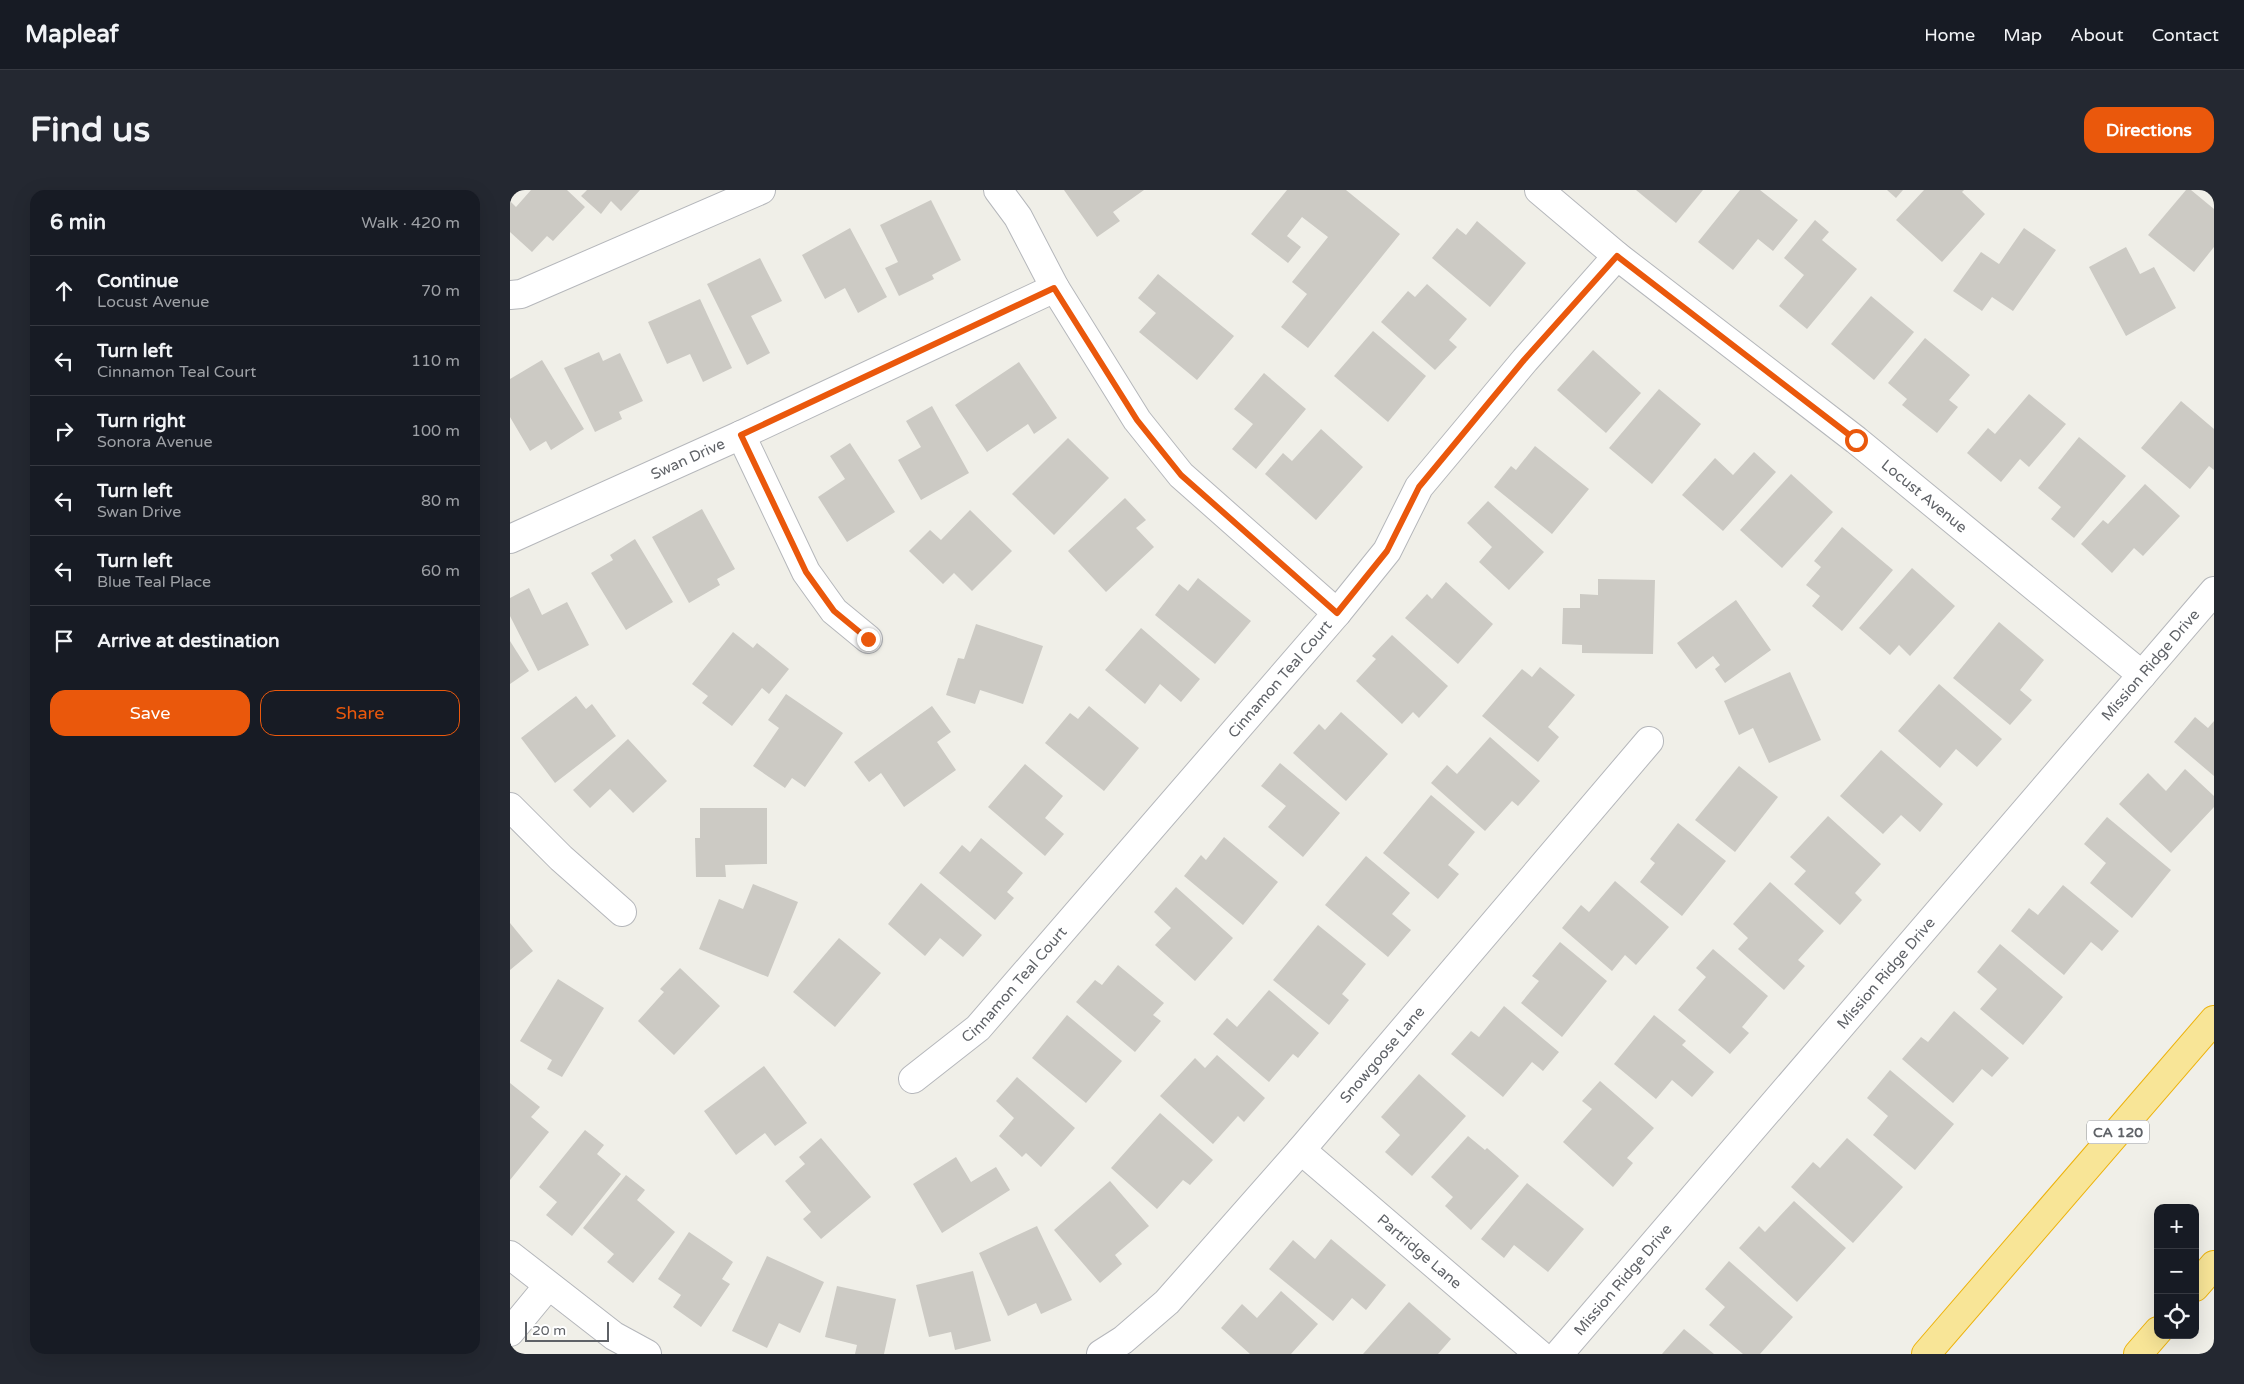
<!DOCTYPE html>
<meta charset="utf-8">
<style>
body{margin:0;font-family:"Varela Round",sans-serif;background:#242831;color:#f1f3f6}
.controls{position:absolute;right:15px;bottom:15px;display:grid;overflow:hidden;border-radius:10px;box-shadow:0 5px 20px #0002}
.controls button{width:45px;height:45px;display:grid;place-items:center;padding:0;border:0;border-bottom:1px solid #363941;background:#171b24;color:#f1f3f6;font:25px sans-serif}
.scale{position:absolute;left:15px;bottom:12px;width:84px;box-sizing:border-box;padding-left:5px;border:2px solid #5f6267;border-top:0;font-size:14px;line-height:18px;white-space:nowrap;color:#5f6267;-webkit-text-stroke:4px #fff;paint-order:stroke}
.stop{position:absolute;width:15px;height:15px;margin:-11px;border:4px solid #ea580c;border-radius:50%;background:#fff}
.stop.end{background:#ea580c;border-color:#fff;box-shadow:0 1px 5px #0008}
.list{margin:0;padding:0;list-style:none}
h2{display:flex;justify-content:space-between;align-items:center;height:65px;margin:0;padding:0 20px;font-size:21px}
h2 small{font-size:16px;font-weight:400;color:#9ea1a6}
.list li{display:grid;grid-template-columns:32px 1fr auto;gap:15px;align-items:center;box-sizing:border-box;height:70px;padding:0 20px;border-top:1px solid #363941}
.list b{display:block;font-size:19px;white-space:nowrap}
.list p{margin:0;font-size:16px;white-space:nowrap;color:#9ea1a6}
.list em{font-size:16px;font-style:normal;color:#9ea1a6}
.actions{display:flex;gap:10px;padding:15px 20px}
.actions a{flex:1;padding:11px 0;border:1px solid #ea580c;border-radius:15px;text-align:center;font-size:18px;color:#ea580c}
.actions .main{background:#ea580c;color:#fff}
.icon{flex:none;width:28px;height:28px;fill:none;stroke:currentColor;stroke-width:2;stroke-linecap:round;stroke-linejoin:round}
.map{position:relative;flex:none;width:1704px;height:1164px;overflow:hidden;border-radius:15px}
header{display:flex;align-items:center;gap:30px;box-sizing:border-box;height:70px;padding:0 25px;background:#171b24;border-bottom:1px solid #363941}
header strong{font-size:24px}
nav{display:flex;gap:28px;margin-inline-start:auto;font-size:18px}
.intro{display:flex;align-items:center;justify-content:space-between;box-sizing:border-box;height:120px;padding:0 30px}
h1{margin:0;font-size:35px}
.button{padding:12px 22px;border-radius:15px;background:#ea580c;color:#fff;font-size:18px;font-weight:700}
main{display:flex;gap:30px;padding:0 30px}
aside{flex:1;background:#171b24;border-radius:15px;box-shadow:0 5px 20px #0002}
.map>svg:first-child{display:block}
.building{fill:#cccac4}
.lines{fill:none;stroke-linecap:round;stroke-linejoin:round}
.minor-casing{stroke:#b5b7bb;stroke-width:30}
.highway-casing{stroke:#edb20b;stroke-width:30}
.minor{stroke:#fff;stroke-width:28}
.highway{stroke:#f8e597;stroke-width:28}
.route{stroke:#ea580c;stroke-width:6}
.labels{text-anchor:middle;stroke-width:5;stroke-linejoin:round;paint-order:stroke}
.shield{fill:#fff;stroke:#8f9195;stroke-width:1}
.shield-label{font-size:14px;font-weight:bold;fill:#5f6267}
.street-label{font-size:15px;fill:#5f6267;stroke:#fff}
</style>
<header>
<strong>Mapleaf</strong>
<nav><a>Home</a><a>Map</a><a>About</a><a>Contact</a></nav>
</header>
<div class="intro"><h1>Find us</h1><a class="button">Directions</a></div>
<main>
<aside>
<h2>6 min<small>Walk · 420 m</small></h2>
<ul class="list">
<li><svg class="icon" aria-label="ahead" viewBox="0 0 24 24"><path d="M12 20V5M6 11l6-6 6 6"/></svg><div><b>Continue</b><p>Locust Avenue</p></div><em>70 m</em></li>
<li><svg class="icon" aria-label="left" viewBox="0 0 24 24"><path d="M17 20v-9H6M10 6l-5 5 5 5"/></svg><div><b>Turn left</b><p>Cinnamon Teal Court</p></div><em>110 m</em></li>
<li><svg class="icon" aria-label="right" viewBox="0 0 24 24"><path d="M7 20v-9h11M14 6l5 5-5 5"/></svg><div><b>Turn right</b><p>Sonora Avenue</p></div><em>100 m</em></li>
<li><svg class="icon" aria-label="left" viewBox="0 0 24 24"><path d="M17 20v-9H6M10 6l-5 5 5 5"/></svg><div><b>Turn left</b><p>Swan Drive</p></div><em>80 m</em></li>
<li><svg class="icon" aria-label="left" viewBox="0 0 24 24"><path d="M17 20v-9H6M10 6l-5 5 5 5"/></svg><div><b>Turn left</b><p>Blue Teal Place</p></div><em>60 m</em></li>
<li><svg class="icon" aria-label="arrive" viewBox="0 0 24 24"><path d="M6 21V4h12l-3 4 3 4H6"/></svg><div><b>Arrive at destination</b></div></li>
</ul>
<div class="actions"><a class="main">Save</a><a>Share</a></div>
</aside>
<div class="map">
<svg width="1704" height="1164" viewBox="0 0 1704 1164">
<rect width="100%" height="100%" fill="#f0efe8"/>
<g class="building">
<polygon points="21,0 57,0 75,17 43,51 37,46 22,62 0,42 0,11 6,17"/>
<polygon points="77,0 130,0 111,21 101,11 91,24 71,6"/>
<polygon points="554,0 634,0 603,22 610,31 587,47"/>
<polygon points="777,0 836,0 890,44 798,158 771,137 797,104 782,92 818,47 792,27 777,46 791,57 778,73 741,44"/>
<polygon points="1126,0 1193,0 1166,33"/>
<polygon points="1230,0 1250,0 1288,30 1263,61 1248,49 1223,80 1188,52"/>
<polygon points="1377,0 1393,0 1386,8"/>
<polygon points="1414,0 1454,0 1452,2 1475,24 1432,72 1386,30"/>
<polygon points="1676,0 1681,0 1704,19 1704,57 1684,82 1638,45"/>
<polygon points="421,10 451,70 422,85 424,89 389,106 375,78 388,72 370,35"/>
<polygon points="1305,30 1319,42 1312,50 1347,79 1297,139 1269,116 1294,85 1274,68"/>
<polygon points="967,31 1016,73 980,117 922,68 947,38 956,45"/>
<polygon points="340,38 377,107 348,123 335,98 315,109 292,65"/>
<polygon points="1514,38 1546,60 1503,121 1482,107 1472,121 1443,101 1471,62 1489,74"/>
<polygon points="1616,57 1630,84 1644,77 1666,118 1616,146 1579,77"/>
<polygon points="250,68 272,111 241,126 260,163 237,175 197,94"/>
<polygon points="648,84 724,146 687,190 629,142 646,123 628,108"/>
<polygon points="917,94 957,129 939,150 947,157 925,180 871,132 898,101 905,107"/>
<polygon points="1361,106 1404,142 1364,190 1321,154"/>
<polygon points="190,109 222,178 193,192 180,164 157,174 138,132"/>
<polygon points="863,141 916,186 878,232 824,186"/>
<polygon points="1415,148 1460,185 1439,210 1448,217 1427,243 1392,215 1397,209 1378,193"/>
<polygon points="1083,160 1131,203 1096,243 1047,200"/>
<polygon points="89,162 93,171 110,163 133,211 109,222 112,229 85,242 54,178"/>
<polygon points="32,170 74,239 41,260 36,251 20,261 0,227 0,189"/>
<polygon points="509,172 547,228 524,244 518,234 477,262 445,215"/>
<polygon points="754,183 796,219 746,279 722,259 743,234 724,219"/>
<polygon points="1149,199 1191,234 1142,294 1099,258"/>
<polygon points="1519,204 1556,234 1519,277 1510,269 1491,292 1457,263 1478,238 1485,244"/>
<polygon points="1671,211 1704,239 1704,280 1699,276 1680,299 1631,258"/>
<polygon points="422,216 459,283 411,310 388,270 411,257 396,231"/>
<polygon points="811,239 853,277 806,330 755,284 773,263 782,271"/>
<polygon points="1569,247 1616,286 1564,348 1541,329 1551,317 1528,298"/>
<polygon points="558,248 599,288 544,345 502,304"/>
<polygon points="340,253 385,322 337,352 308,307 335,289 320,266"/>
<polygon points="1025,256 1079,299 1042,344 984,297 1001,276 1006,280"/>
<polygon points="1244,262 1266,282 1213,341 1172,305 1205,268 1223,285"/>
<polygon points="1281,284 1323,322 1272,378 1230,340"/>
<polygon points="1635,294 1670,326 1633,366 1624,358 1602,383 1571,354 1593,330 1598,334"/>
<polygon points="615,308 636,330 626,338 644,357 596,402 558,361"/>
<polygon points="978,311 1034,362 999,400 969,372 982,357 957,333"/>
<polygon points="192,319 225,379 207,389 210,395 179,413 142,347"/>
<polygon points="460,320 502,361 462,401 444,383 433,394 399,361 420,340 431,350"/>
<polygon points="1332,337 1383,380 1332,441 1302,416 1310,406 1296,395 1311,377 1304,371"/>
<polygon points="125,349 163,412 116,440 81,383 103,370 100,365"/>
<polygon points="1402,378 1445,416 1400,466 1389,455 1380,465 1349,438"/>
<polygon points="688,388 741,431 705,474 645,425 669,394 678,401"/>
<polygon points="1088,389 1145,390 1143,464 1072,463 1072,455 1052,454 1053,418 1070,418 1070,404 1088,405"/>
<polygon points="936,392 983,434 948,474 895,428 917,404 922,409"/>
<polygon points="19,398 32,425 57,412 79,455 28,481 0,426 0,408"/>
<polygon points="1226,410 1261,460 1215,493 1205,479 1210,475 1203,466 1186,479 1167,453"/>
<polygon points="1489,432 1534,470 1510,500 1522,510 1500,535 1443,488"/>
<polygon points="466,434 533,456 513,514 470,500 465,514 436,505 448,468 454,469"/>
<polygon points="631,438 690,489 671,512 650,494 635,514 595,480"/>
<polygon points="223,442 243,458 247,453 279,479 259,504 252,498 222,536 192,513 198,506 182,494"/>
<polygon points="882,445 938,496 909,528 903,522 892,534 846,491 866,469 862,466"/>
<polygon points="0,451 19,481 0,494"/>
<polygon points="1030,477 1065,505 1038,537 1049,547 1028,572 972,526 1012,479 1022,487"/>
<polygon points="1280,482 1311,550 1259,573 1243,538 1229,545 1214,511"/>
<polygon points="1429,494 1492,549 1467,577 1446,559 1430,578 1388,541"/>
<polygon points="276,504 333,543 295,597 282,588 275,598 243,576 269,538 258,530"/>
<polygon points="66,506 76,519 82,514 106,546 45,593 11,548"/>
<polygon points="422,516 441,542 427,552 446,580 394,617 371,583 359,592 344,572"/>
<polygon points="579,516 629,558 594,601 535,553 560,523 568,529"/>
<polygon points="831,522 878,564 836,611 783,563 809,534 815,540"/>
<polygon points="1685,527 1698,538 1704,531 1704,586 1664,552"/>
<polygon points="980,547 1030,591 1008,616 1002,611 975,641 921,593 937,575 947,584"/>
<polygon points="118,549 157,591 123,623 100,599 80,618 63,600"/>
<polygon points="1371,560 1433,614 1410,642 1391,625 1373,644 1330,606"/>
<polygon points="770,573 830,623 793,667 758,637 776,616 751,596"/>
<polygon points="515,574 553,606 535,628 554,644 535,666 478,617"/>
<polygon points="1229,576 1268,607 1225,662 1185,630"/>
<polygon points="1675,579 1704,606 1704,617 1661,663 1609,614 1638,583 1656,601"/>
<polygon points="921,605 965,642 938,675 949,684 928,709 873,663"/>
<polygon points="190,618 257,618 257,674 215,675 216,687 186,687 185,648 190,648"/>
<polygon points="1318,626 1371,674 1345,703 1352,710 1330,735 1284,694 1296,681 1280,667"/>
<polygon points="1597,627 1661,680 1622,728 1580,693 1596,673 1574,654"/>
<polygon points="1168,633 1216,671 1172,726 1130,692 1145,673 1140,669"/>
<polygon points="714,647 768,692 733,735 674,686 691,665 696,670"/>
<polygon points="471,648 513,683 497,702 504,708 485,730 429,683 452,655 460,662"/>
<polygon points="856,666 900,703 882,724 901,740 878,767 815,715"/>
<polygon points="1105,691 1159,737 1126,775 1115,765 1102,781 1052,738 1071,715 1079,722"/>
<polygon points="1260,692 1314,741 1288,770 1295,776 1274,800 1228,759 1238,748 1223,734"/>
<polygon points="411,693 472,745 453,767 430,748 415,766 378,734"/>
<polygon points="243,694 288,712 258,787 189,759 209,709 233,719"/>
<polygon points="1553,695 1609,741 1592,761 1581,752 1554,785 1501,741 1519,718 1528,725"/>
<polygon points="666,697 723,748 685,791 645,755 661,738 644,722"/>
<polygon points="0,733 23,761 0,780"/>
<polygon points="808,735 856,774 832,804 839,810 819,835 763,790"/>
<polygon points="329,748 371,783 325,837 283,802"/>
<polygon points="1050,752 1097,791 1052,847 1011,813 1029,791 1022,786"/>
<polygon points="1490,754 1553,807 1513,855 1470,819 1487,799 1467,782"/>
<polygon points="1203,759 1258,806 1232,837 1239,843 1220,864 1168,820 1196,787 1186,778"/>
<polygon points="608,775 654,813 643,825 651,831 625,862 566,812 585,790 592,795"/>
<polygon points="170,778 210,816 164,865 128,831 154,802 150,799"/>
<polygon points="48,789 94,818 52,887 37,879 42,870 10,851"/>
<polygon points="759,800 809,843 788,868 783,864 759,892 703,844 717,828 727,837"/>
<polygon points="994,816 1049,862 1033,881 1022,872 993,907 941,864 961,841 969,847"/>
<polygon points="1444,821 1499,868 1482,887 1472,879 1443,913 1392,869 1411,847 1418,852"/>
<polygon points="557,825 612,871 576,913 522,868"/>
<polygon points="1144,825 1176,851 1172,855 1204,882 1182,907 1162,890 1146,909 1104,874"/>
<polygon points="707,865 755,908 734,932 728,926 703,954 650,906 685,868 695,878"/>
<polygon points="254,876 297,933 265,956 255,943 226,965 194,921"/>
<polygon points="1380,880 1444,934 1405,980 1363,945 1378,926 1357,908"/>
<polygon points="909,884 956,926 902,986 875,962 890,945 871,927"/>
<polygon points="507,887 565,938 531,977 516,963 512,967 489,946 504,928 486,911"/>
<polygon points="1090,891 1144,938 1117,968 1123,973 1103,997 1053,952 1082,919 1072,911"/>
<polygon points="0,893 30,917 21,927 39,942 0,990"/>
<polygon points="650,923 703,970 680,995 673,990 647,1019 601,978"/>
<polygon points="75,940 94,955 87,964 111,984 62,1046 36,1025 47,1012 29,997"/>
<polygon points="958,946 975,960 977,958 1009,986 961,1040 935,1016 943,1007 921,987"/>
<polygon points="311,948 361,1007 311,1049 293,1029 301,1022 275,991 295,974 289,967"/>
<polygon points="1337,948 1393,997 1343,1053 1281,997 1303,972 1310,978"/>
<polygon points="446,967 461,992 486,977 500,1000 432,1043 403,994"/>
<polygon points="116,985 135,1000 127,1010 165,1042 123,1093 97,1072 104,1064 73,1038"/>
<polygon points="600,991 639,1036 605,1065 612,1074 590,1093 544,1040"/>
<polygon points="1017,993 1074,1039 1038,1082 1004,1055 994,1068 971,1049"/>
<polygon points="1284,1011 1336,1058 1287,1112 1229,1058 1249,1036 1255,1042"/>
<polygon points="527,1036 562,1110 531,1124 526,1113 498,1126 469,1063"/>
<polygon points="179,1042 223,1072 212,1089 220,1094 191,1137 163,1117 171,1105 148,1089"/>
<polygon points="821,1049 876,1095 856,1120 842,1108 823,1131 759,1079 783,1050 805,1069"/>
<polygon points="257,1066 314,1092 290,1143 269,1133 257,1158 222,1141"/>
<polygon points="1219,1071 1283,1127 1250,1164 1233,1164 1199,1135 1215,1117 1195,1099"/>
<polygon points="463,1081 481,1151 445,1160 441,1142 419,1147 406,1095"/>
<polygon points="327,1096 386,1109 374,1164 345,1164 347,1155 315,1147"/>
<polygon points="771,1101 808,1134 781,1164 740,1164 711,1138 732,1114 747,1128"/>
<polygon points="899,1112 941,1149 928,1164 853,1164"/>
<polygon points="1174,1139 1204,1164 1152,1164"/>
</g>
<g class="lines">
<g class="minor-casing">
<g id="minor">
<polyline points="488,0 508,27 545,98 627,230 671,285 827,423"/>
<path id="s1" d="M1029 0 1107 66 1346 250 1632 485"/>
<polyline points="0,105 11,104 251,0"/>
<polyline points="231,245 296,382 324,421 358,449"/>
<path id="s2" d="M0 349 231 245 545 98"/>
<polyline points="0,617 51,668 112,722"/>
<path id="s3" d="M403 889 468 838 827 423 877 361 909 297 1015 170 1107 66"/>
<path id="s4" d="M791 960 1029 1164"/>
<polyline points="0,1065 104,1146 137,1164"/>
<polyline points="0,1142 38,1096"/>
<path id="s5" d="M591 1164 613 1150 657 1112 791 960 1139 551"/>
<path id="s6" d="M1049 1164 1704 401"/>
</g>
</g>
<g class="highway-casing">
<g id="highway">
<polyline points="1685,1097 1704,1075"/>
<polyline points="1416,1164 1704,830"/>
<polyline points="1628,1164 1648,1141"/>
</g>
</g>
<use href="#minor" class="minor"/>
<use href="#highway" class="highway"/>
</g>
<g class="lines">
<polyline class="route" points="358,449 324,421 296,382 231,245 544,98 627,230 671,285 827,423 877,361 909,297 1014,170 1107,66 1346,250"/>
</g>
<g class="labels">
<rect class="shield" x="1577" y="930.5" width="62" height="23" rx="4"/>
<g class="shield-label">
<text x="1608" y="947">CA 120</text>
</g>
<g class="street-label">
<text dy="5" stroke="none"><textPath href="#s2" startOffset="195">Swan Drive</textPath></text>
<text dy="5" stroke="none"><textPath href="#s1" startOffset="492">Locust Avenue</textPath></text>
<text dy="5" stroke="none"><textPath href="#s6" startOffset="908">Mission Ridge Drive</textPath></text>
<text dy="5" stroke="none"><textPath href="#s3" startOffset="544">Cinnamon Teal Court</textPath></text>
<text dy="5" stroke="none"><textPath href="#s6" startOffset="502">Mission Ridge Drive</textPath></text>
<text dy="5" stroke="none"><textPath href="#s3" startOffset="139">Cinnamon Teal Court</textPath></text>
<text dy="5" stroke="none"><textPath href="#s5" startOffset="412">Snowgoose Lane</textPath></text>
<text dy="5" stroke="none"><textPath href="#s4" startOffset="156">Partridge Lane</textPath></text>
<text dy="5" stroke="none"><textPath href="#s6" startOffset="98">Mission Ridge Drive</textPath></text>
</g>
</g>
</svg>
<div class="controls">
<button>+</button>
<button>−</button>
<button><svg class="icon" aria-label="locate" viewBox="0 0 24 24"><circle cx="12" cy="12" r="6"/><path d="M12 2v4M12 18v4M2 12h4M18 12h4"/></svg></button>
</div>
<div class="scale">20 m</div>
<div class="stop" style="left:1346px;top:250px"></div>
<div class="stop end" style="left:358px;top:449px"></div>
</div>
</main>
